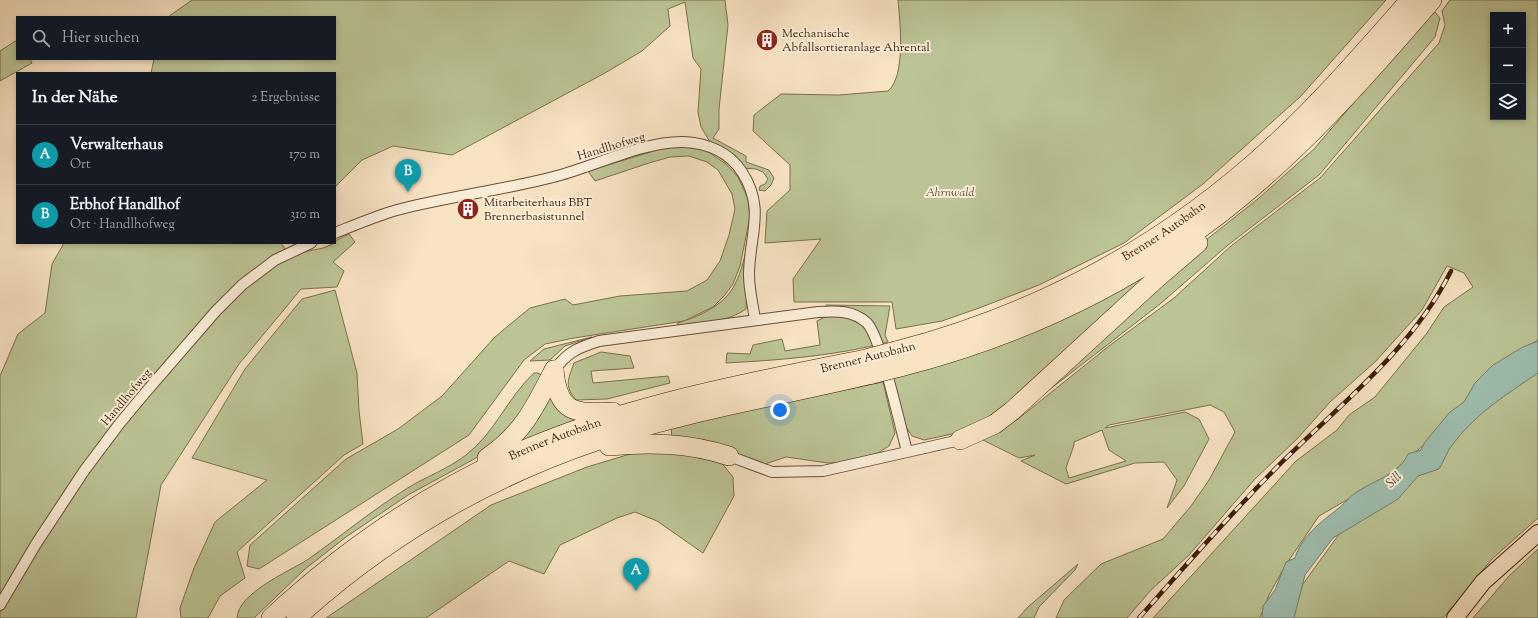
<!DOCTYPE html>
<html lang="de">
<meta charset="utf-8">
<style>
body{margin:0;font-family:"Sorts Mill Goudy",serif;background:#242831;color:#f1f3f6}
.controls{position:absolute;right:12px;top:12px;display:grid;overflow:hidden;border-radius:0px;box-shadow:0 2px 6px #0003}
.controls button{width:36px;height:36px;display:grid;place-items:center;padding:0;border:0;border-bottom:1px solid #363941;background:#171b24;color:#f1f3f6;font:20px sans-serif}
.you{position:absolute;left:780px;top:410px;width:14px;height:14px;margin:-10px;border:3px solid #fff;border-radius:50%;background:#1a73e8;box-shadow:0 0 0 6px #1a73e833}
.badge{display:grid;place-items:center;width:26px;height:26px;border-radius:50%;background:#ea580c;color:#fff;font-size:13px;font-weight:700}
.pin{position:absolute;translate:-50% -33px;filter:drop-shadow(0 1px 2px #0008)}
.pin::after{content:'';position:absolute;top:21px;width:14px;height:12px;background:inherit;clip-path:polygon(0 0,100% 0,50% 100%)}
.list{margin:0;padding:0;list-style:none}
h2{display:flex;justify-content:space-between;align-items:center;height:52px;margin:0;padding:0 16px;font-size:17px}
h2 small{font-size:13px;font-weight:400;color:#9ea1a6}
.list li{display:grid;grid-template-columns:26px 1fr auto;gap:12px;align-items:center;box-sizing:border-box;height:60px;padding:0 16px;border-top:1px solid #363941}
.list b{display:block;font-size:15px;white-space:nowrap}
.list p{margin:0;font-size:13px;white-space:nowrap;color:#9ea1a6}
.list em{font-size:13px;font-style:normal;color:#9ea1a6}
.icon{flex:none;width:22px;height:22px;fill:none;stroke:currentColor;stroke-width:2;stroke-linecap:round;stroke-linejoin:round}
.map{position:relative;flex:none;width:1538px;height:618px;overflow:hidden}
.search{position:absolute;background:#171b24;box-shadow:0 2px 6px #0003;left:16px;top:16px;width:320px;height:44px;display:flex;align-items:center;gap:10px;box-sizing:border-box;padding:0 14px;border-radius:0px;color:#9ea1a6;font-size:15px}
.panel{position:absolute;background:#171b24;box-shadow:0 2px 6px #0003;left:16px;top:72px;width:320px;height:172px;border-radius:0px}
.map>svg:first-child{display:block}
.green{fill:#bcc495;stroke:#7b704c;fill-rule:evenodd}
.water{fill:#9ebeaf;stroke:#767e6b}
.lines{fill:none;stroke-linecap:round;stroke-linejoin:round}
.minor-casing{stroke:#6a4e34;stroke-width:12}
.primary-casing{stroke:#3a1d04;stroke-width:18}
.motorway-casing{stroke:#3a1d04;stroke-width:20}
.minor{stroke:#faedd8;stroke-width:10}
.primary{stroke:#f8e3c3;stroke-width:16}
.motorway{stroke:#f8e3c3;stroke-width:19}
.rail-casing{stroke:#3a1d04;stroke-width:4.5}
.rail{stroke:#faedd8;stroke-width:3;stroke-dasharray:9;stroke-linecap:butt}
.motorway-bridge-casing{stroke:#3a1d04;stroke-width:20;stroke-linecap:butt}
.motorway-bridge{stroke:#f8e3c3;stroke-width:19}
.labels{text-anchor:middle;stroke-width:4;stroke-linejoin:round;paint-order:stroke}
.poi-label{font-size:12px;fill:#3a1d04;stroke:#faedd8;text-anchor:start}
.street-label{font-size:12px;fill:#3a1d04;stroke:#faedd8}
.park-label{font-size:12px;font-style:italic;fill:#614f30;stroke:#faedd8}
.water-label{font-size:13px;font-style:italic;fill:#584d37;stroke:#faedd8}
</style>
<div class="map">
<svg width="1538" height="618" viewBox="0 0 1538 618">
<rect width="100%" height="100%" fill="#f8e3c3"/>
<filter id="stains"><feTurbulence type="fractalNoise" baseFrequency=".005" numOctaves="4"/><feColorMatrix values="0 0 0 0 .2 0 0 0 0 .09 0 0 0 0 .02 0 0 0 .5 -.17"/></filter>
<radialGradient id="worn" r=".72"><stop offset=".6" stop-color="#630" stop-opacity="0"/><stop offset="1" stop-color="#630" stop-opacity=".3"/></radialGradient>
<g class="green">
<polygon points="192,0 725,0 728,25 719,109 719,129 713,138 746,156 746,162 769,170 774,178 771,185 765,191 759,190 760,186 765,184 768,179 763,172 756,169 742,168 710,142 701,127 698,112 701,69 693,58 685,2 668,9 670,26 642,51 605,73 452,155 393,146 362,160 335,187 335,73 151,73 154,59 335,59 335,17 168,17"/>
<path d="M898 0H1386L1301 96 1203 184 1124 243 1039 285 979 308 942 321 896 329 892 302H794L793 279 821 239 765 243 767 211 790 190V165L753 131 754 115 781 94 839 95 888 91C906 76 900 22 898 0Z"/>
<path d="M1450 0H1538V340L1496 366 1434 436 1388 476 1319 516 1285 566 1269 595 1260 618H1153L1296 461 1337 430 1349 415 1375 397 1427 333 1444 307 1473 287 1464 273 1447 266 1422 310 1375 362 1330 402 1297 439 1255 479 1189 555 1150 591 1127 618H1056L1064 600 1101 564 1163 539 1191 506 1209 480 1235 432 1224 412 1210 405 1109 425 1105 428 1185 412 1199 419 1209 439 1184 486 1167 508 1177 480 1164 462 1135 463 1066 484 1021 461 1035 455 1019 458 983 440 1018 419 1109 346 1174 298 1231 246 1320 178 1439 43 1445 25 1442 11ZM1493 15H1523V117H1493ZM1102 430 1109 450 1126 461 1069 478 1066 468 1074 445V442Z"/>
<polygon points="1433,10 1440,18 1435,37 1319,175 1228,245 1160,304 996,431 959,435 952,434 924,440 912,436 906,427 891,378 1201,244 1259,198 1314,149"/>
<polygon points="17,40 17,59 30,59 32,63 0,81 0,51"/>
<polygon points="686,146 707,151 726,164 738,177 748,199 750,217 740,266 733,284 724,296 713,307 684,321 574,338 545,344 524,360 469,435 259,569 247,566 250,545 346,459 398,429 442,396 494,338 508,326 530,308 565,299 573,305 620,296 687,291 707,280 720,261 729,235 735,209 732,194 718,170 707,162 689,156 670,157 649,163 595,181 588,171 667,147"/>
<polygon points="349,234 355,242 333,262 344,271 337,287 301,289 239,364 161,485 136,618 0,618 0,376 18,334 45,313 52,264 64,243 281,243 289,255 323,248 335,243 335,241"/>
<path d="M749 240 746 309C726 323 701 323 678 325L677 323C699 317 725 305 735 284 742 271 745 254 749 240Z"/>
<polygon points="335,290 357,373 359,411 363,444 344,455 237,552 245,578 220,596 208,618 181,618 180,608 194,568 215,522 267,480 192,458 245,369 302,299"/>
<path d="M826 305 890 306 885 335 888 342C835 356 781 360 726 363L727 353 750 354 753 345 782 339 785 351 820 345 817 321 827 316Z"/>
<polygon points="592,337 565,346 550,360 530,361 544,349"/>
<path d="M601 352 630 356 634 368 591 371 593 383 668 376 670 383 607 399 576 400C564 386 568 380 574 363Z"/>
<polygon points="1538,370 1538,518 1492,559 1443,618 1290,618 1303,584 1345,526 1501,392"/>
<path d="M534 373H538L542 375 531 407 487 452 408 495 346 537 305 569 254 618H237C238 593 288 572 307 560 340 537 371 511 406 489 425 477 448 469 466 455 494 434 508 397 534 373Z"/>
<polygon points="883,382 895,433 889,446 878,453 845,462 828,463 786,457 765,464 738,454 672,439 671,426"/>
<polygon points="552,383 589,418 499,454"/>
<polygon points="660,445 717,457 733,477 734,496 703,553 657,521 635,512 617,518 560,545 544,574 509,561 426,618 326,618 491,505 587,467"/>
<polygon points="1538,549 1538,618 1473,618 1509,576"/>
<polygon points="1078,564 1075,570 1039,607 1034,618 1018,618 1028,607"/>
</g>
<path class="water" d="M1538 341V373C1507 394 1475 414 1453 444 1447 451 1444 461 1439 469L1418 476 1398 499 1333 538 1305 575 1294 618H1262L1263 606 1275 590 1286 562 1295 558C1301 537 1322 521 1339 508 1346 502 1352 494 1360 490 1376 480 1400 473 1408 454L1421 450 1425 442 1450 412 1464 402 1475 383 1493 365 1523 347Z"/>
<g class="lines">
<g class="minor-casing">
<g id="minor">
<path d="M335 233C355 225 376 216 397 210 450 196 505 190 557 176 595 166 645 141 683 142 707 143 729 152 742 172 766 209 749 236 749 275 749 290 753 305 755 320"/>
<path d="M554 370C568 352 577 348 599 341L818 312C836 311 853 310 867 323 881 337 900 427 907 451"/>
<polyline points="729,456 772,472 823,471 960,440"/>
<polyline points="0,605 36,544 84,471 120,423 145,393 216,311 242,285 275,260 311,243"/>
</g>
</g>
<g class="primary-casing">
<polyline id="primary" points="1455,618 1483,582 1538,533"/>
</g>
<g class="motorway-casing">
<g id="motorway">
<path id="s1" d="M896 351C1038 314 1165 246 1273 146 1322 101 1366 50 1410 0"/>
<path d="M900 367C1014 338 1123 288 1217 216 1298 154 1366 77 1432 0"/>
<path d="M554 370C558 413 574 414 613 412"/>
<polyline points="960,440 995,424 1012,411 1156,279 1198,243"/>
<path d="M609 446C651 442 689 443 729 456"/>
<path d="M487 458C523 433 534 409 554 370"/>
<path id="s2" d="M271 618C344 550 424 495 515 454 622 406 751 382 866 359"/>
<path d="M296 618C383 539 484 479 596 441 686 411 780 396 872 374"/>
</g>
</g>
<use href="#minor" class="minor"/>
<use href="#primary" class="primary"/>
<use href="#motorway" class="motorway"/>
<g class="rail-casing">
<path id="rail" d="M1139 618C1186 565 1232 512 1282 462 1343 402 1412 349 1451 271"/>
</g>
<use href="#rail" class="rail"/>
<g class="motorway-bridge-casing">
<g id="motorway-bridge">
<polyline points="866,359 896,351"/>
<polyline points="872,374 900,367"/>
</g>
</g>
<use href="#motorway-bridge" class="motorway-bridge"/>
</g>
<defs>
<g id="building-disc" transform="scale(1.15)"><circle r="9.5" fill="#8f2418" stroke="#faedd8"/><path d="M-4-6H4V6H1V3H-1V6H-4ZM-2.5-4.3h1.7v1.8h-1.7ZM.8-4.3h1.7v1.8H.8ZM-2.5-1h1.7V.8h-1.7ZM.8-1h1.7V.8H.8Z" fill="#fff"/></g>
</defs>
<g fill-rule="evenodd">
<use href="#building-disc" x="767" y="40"/>
<use href="#building-disc" x="468" y="209"/>
</g>
<g class="labels">
<g class="poi-label">
<text x="782" y="37">Mechanische<tspan x="782" dy="14">Abfallsortieranlage Ahrental</tspan></text>
<text x="484" y="206">Mitarbeiterhaus BBT<tspan x="484" dy="14">Brennerbasistunnel</tspan></text>
</g>
<g class="street-label">
<text transform="translate(611 146) rotate(-17)" y="4">Handlhofweg</text>
<text dy="4" stroke="none"><textPath href="#s1" startOffset="295">Brenner Autobahn</textPath></text>
<text transform="translate(868 357) rotate(-14)" y="4">Brenner Autobahn</text>
<text transform="translate(126 397) rotate(-50)" y="4">Handlhofweg</text>
<text dy="4" stroke="none"><textPath href="#s2" startOffset="338">Brenner Autobahn</textPath></text>
</g>
<g class="park-label">
<text x="950" y="196">Ahrnwald</text>
</g>
<g class="water-label">
<text transform="translate(1393 479) rotate(-43)" y="5">Sill</text>
</g>
</g>
<rect width="100%" height="100%" filter="url(#stains)"/>
<rect width="100%" height="100%" fill="url(#worn)"/>
</svg>
<div class="controls">
<button>+</button>
<button>−</button>
<button><svg class="icon" aria-label="layers" viewBox="0 0 24 24"><path d="M12 4l9 5-9 5-9-5zM3 14l9 5 9-5"/></svg></button>
</div>
<div class="you"></div>
<div class="pin badge" style="left:636px;top:591px;background:#0f9aa8">A</div>
<div class="pin badge" style="left:408px;top:192px;background:#0f9aa8">B</div>
<div class="search"><svg class="icon" aria-label="search" viewBox="0 0 24 24"><circle cx="10" cy="10" r="6"/><path d="M15 15l6 6"/></svg>Hier suchen</div>
<section class="panel">
<h2>In der Nähe<small>2 Ergebnisse</small></h2>
<ul class="list">
<li><span class="badge" style="background:#0f9aa8">A</span><div><b>Verwalterhaus</b><p>Ort</p></div><em>170 m</em></li>
<li><span class="badge" style="background:#0f9aa8">B</span><div><b>Erbhof Handlhof</b><p>Ort · Handlhofweg</p></div><em>310 m</em></li>
</ul>
</section>
</div>
